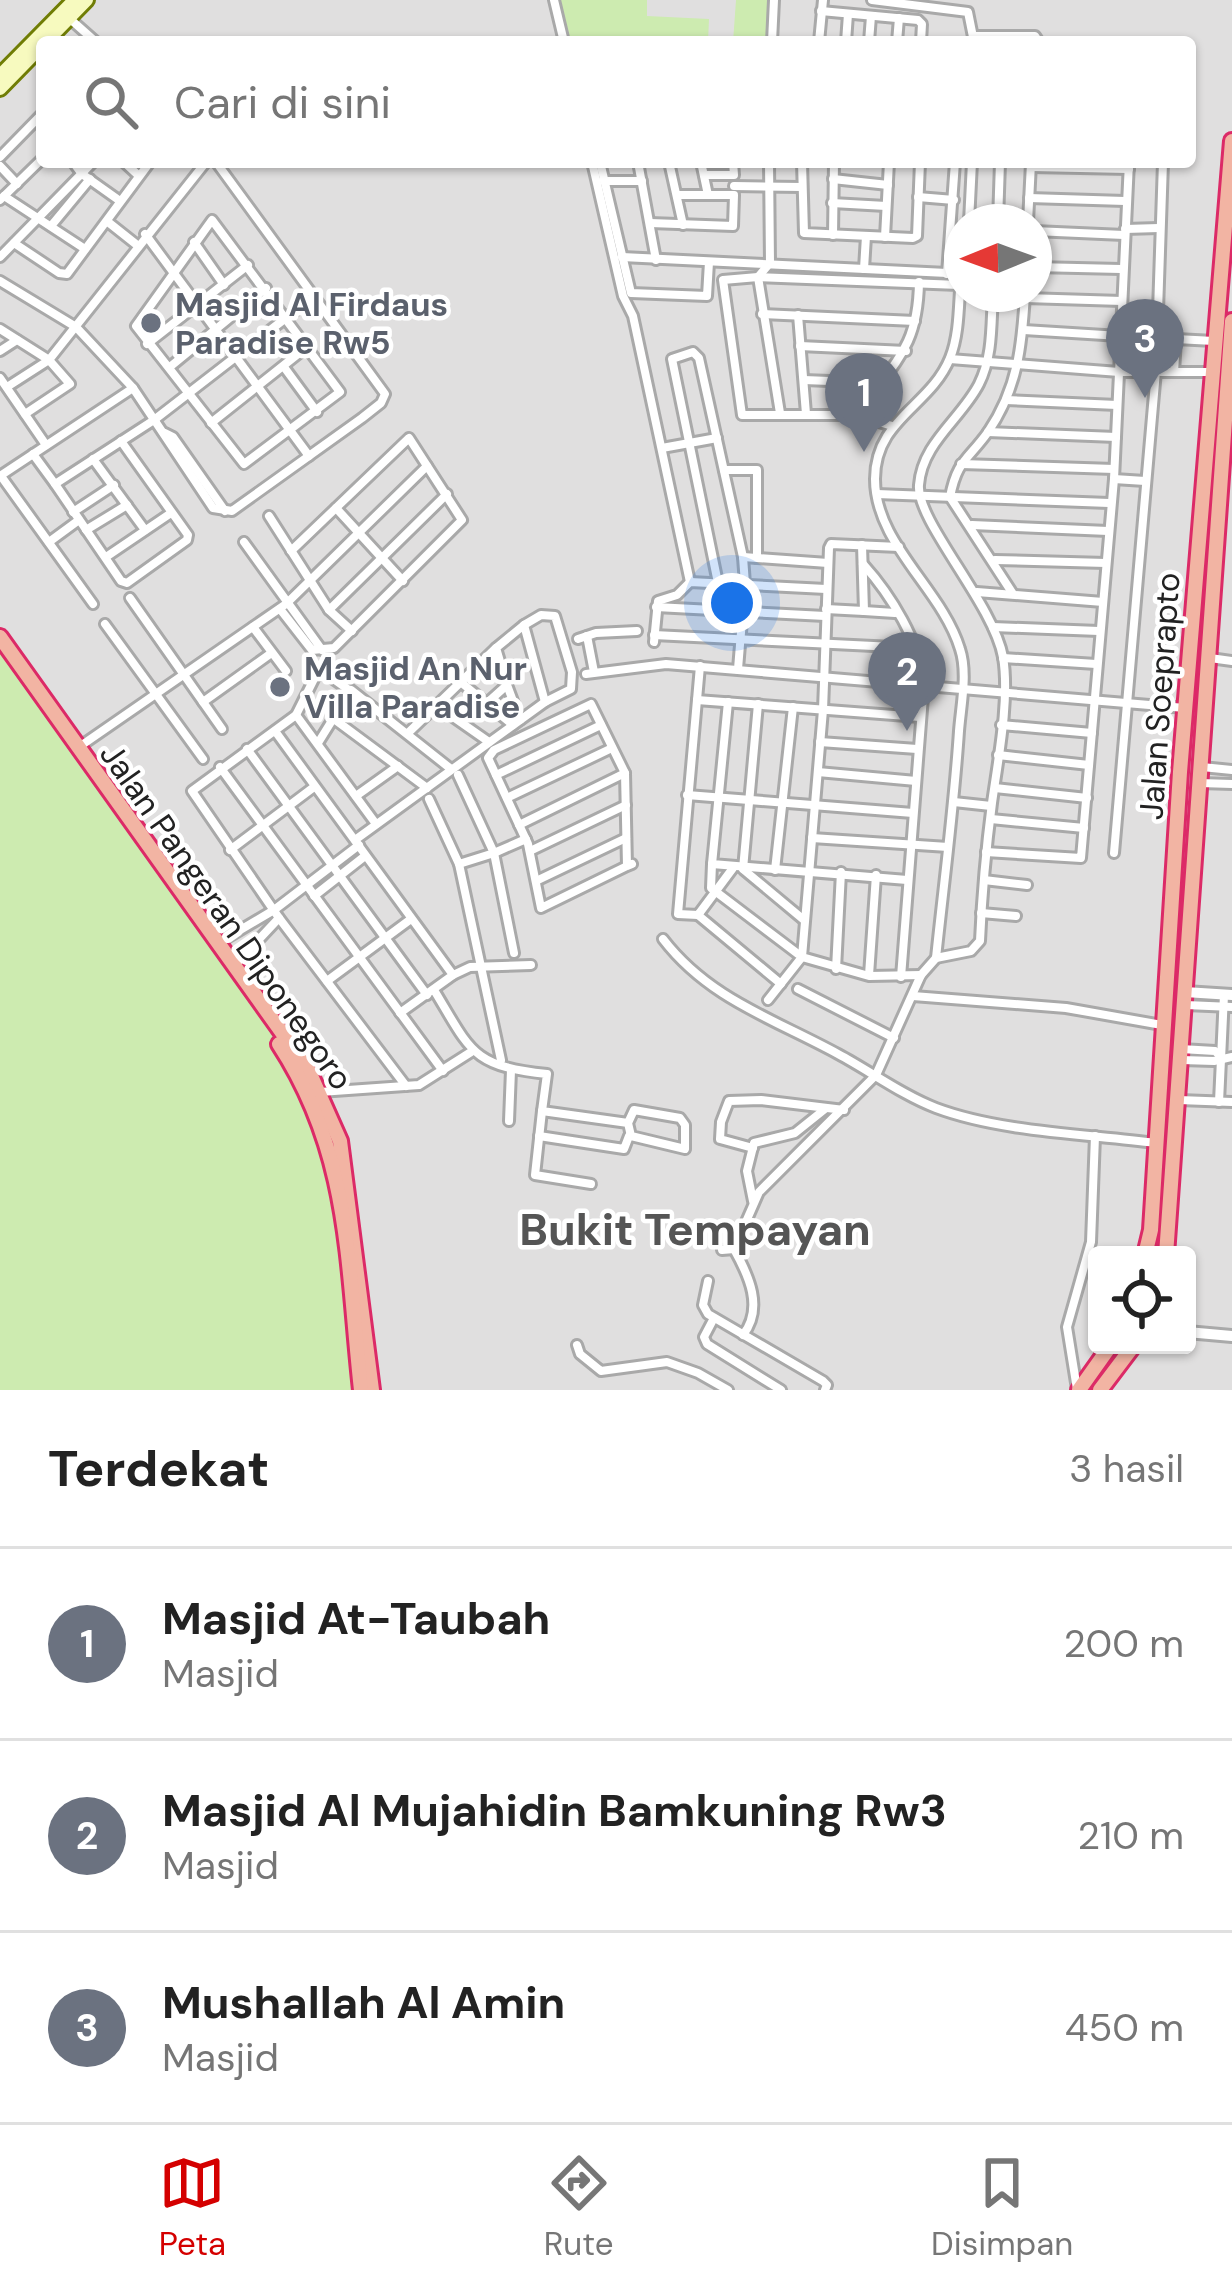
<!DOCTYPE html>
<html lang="id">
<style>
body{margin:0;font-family:"DM Sans",sans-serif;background:#f6f6f6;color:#222}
.controls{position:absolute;right:36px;bottom:36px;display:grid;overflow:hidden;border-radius:12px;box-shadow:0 3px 9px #0004}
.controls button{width:108px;height:108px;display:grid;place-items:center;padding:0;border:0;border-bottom:3px solid #e0e0e0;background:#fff;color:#222;font:60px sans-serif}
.compass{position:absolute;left:944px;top:204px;width:108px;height:108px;border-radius:50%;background:#fff;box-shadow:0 3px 9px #0004;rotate:269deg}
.you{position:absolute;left:732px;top:603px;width:42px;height:42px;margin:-30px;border:9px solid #fff;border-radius:50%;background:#1a73e8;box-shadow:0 0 0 18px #1a73e833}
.badge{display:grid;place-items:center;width:78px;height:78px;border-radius:50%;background:#d40000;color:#fff;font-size:39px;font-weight:700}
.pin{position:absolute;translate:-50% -99px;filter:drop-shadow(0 3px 6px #0008)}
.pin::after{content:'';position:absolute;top:63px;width:42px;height:36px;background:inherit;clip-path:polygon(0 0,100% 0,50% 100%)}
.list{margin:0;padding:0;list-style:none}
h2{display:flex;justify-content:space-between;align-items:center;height:156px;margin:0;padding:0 48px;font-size:51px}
h2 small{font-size:39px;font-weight:400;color:#767676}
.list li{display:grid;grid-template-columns:78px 1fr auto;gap:36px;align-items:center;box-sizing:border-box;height:192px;padding:0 48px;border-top:3px solid #e0e0e0}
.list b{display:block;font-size:45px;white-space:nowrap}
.list p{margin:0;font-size:39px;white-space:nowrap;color:#767676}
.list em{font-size:39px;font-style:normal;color:#767676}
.icon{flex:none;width:66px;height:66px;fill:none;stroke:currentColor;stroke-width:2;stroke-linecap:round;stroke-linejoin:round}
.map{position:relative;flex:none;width:1232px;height:1390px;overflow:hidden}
.search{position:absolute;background:#fff;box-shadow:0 3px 9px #0004;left:36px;right:36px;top:36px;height:132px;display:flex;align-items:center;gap:30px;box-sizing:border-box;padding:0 42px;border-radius:12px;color:#767676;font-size:45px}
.sheet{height:732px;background:#fff}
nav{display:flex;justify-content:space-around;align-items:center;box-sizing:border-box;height:168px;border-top:3px solid #e0e0e0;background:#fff;font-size:33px;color:#767676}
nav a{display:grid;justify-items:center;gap:6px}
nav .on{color:#d40000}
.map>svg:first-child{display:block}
.residential{fill:#e0dfdf;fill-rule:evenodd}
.grass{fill:#cdebb0}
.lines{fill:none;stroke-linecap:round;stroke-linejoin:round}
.minor-casing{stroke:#a9a9a9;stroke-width:14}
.tertiary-casing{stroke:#a9a9a9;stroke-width:16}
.secondary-casing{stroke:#707d05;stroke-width:18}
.trunk-casing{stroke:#dc2a67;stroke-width:20}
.minor{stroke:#fff;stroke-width:8}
.tertiary{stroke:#fff;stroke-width:10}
.secondary{stroke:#f7fabf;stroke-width:12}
.trunk{stroke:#f2b4a3;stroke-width:14}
.worship-dot{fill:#6b7280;stroke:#fff;stroke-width:4.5}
.labels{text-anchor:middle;stroke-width:9;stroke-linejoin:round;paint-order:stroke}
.worship-label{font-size:33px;font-weight:bold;fill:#5b616d;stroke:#fff;text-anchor:start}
.street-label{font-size:33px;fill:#222;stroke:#fff}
.district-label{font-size:45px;font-weight:bold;fill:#555;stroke:#fff}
</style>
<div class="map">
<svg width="1232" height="1390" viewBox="0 0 1232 1390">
<rect width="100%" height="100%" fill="#f2efe9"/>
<path class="residential" d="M0 0H1232V1390H377L344 1139 316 1078 0 629ZM42 42H1190V162H42ZM962 222H1034V294H962ZM1097 1255H1187V1345H1097Z"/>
<g class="grass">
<polygon points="557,0 647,0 647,16 709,19 708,42 567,42"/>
<polygon points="736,0 775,0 774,42 733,42"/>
<polygon points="0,649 284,1043 325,1121 339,1171 363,1390 0,1390"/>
</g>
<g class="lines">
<g class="minor-casing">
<g id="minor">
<polyline points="554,0 564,42"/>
<polyline points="872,0 968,12 974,42"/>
<polyline points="821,11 918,20 922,24 921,42"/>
<polyline points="69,18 96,42"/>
<polyline points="974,36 1035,36 1039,42"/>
<polyline points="772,42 774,0"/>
<polyline points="819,42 823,0"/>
<polyline points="846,42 848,14"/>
<polyline points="869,42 871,16"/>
<polyline points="897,42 899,18"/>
<polyline points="0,157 42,114"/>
<polyline points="73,162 82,174 120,201"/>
<polyline points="124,162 138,175"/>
<polyline points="592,162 623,296 633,316 690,582"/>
<polyline points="600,162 631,293 707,296 709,262"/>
<polyline points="638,162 656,260"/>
<polyline points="669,162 683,225"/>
<polyline points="701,162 708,195"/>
<polyline points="769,162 770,263 758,277 780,413"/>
<polyline points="802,162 804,233 913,238 917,236 920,162"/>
<polyline points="0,166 17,184"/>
<polyline points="1031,167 1129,169"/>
<polyline points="704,175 734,175 733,162"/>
<polyline points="833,179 888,185"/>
<polyline points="604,181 642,181"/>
<polyline points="734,186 802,187"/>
<polyline points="4,196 85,249"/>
<polyline points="918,197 954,200"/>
<polyline points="1029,198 1125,201"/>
<polyline points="0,200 42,159"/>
<polyline points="832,203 886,206"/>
<polyline points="969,219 1011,222"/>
<polygon points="212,220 340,392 244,464 136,326"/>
<polyline points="108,222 137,245"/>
<polyline points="969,222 972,162"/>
<polyline points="998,222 1000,162"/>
<polyline points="1028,222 1031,163"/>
<polyline points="650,223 733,226 734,195 677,195"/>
<polyline points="51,226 90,179"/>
<polyline points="1125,229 1159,228"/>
<polyline points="1034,231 1124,235"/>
<polyline points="145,234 309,456"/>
<polyline points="833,235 834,162"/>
<polyline points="885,237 889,162"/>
<polyline points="194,242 224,285"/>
<polyline points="14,243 59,273 67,274 150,162"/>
<polyline points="0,257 93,162"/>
<polyline points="622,257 947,273"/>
<polyline points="1034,267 1121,269"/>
<polyline points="864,269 866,236"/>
<polyline points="947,274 955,162"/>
<polyline points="0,281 76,327 133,388 213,508 232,511 362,418 381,403 385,394 216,162"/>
<polyline points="1025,298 1122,301"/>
<polyline points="762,314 915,321"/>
<polyline points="798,315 806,414"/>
<polyline points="0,329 49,360 7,387"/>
<polyline points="1024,330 1120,336"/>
<polyline points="147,344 248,265"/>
<polyline points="800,346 906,351"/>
<polyline points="0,351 17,340"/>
<polyline points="950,359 1119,372 1212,372"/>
<polyline points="171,366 266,288"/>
<polyline points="284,367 317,412"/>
<polyline points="1174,372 1176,339 1214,341"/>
<polyline points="0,378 46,445"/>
<polyline points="804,380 880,383"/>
<polyline points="1006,400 1117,405"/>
<polyline points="25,414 70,384 49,360 206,162"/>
<path d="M857 415C892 363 918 351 919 282"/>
<polyline points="211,423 308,346"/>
<polyline points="892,426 857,415 742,415 723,280 758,277 959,285"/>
<polyline points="988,432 1116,437"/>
<polyline points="165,433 173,437 225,511"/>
<polyline points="662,448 717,438"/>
<polyline points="33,454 55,484 154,420 313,297"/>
<polyline points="93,459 145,530"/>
<polyline points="961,464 1114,469"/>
<polyline points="724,470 757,470 757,558"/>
<polyline points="0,476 133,388"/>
<polyline points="1,476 93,604"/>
<polyline points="1114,479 1145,481"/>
<polyline points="55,484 121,581 127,583 187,540 188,535 121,441"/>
<polyline points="877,494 1109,503"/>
<polyline points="336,508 403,581"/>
<polyline points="73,512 114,485"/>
<polyline points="269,516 329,610 352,631"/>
<polyline points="972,525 1108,531"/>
<polyline points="86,530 127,505"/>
<polyline points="49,542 79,520"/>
<polyline points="244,542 322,650"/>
<polyline points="899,547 831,544 829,548 823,710 802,957 869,976 921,975"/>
<polyline points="106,557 171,513"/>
<polyline points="743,557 828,563"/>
<polyline points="995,560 1106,563"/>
<path d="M863 564C891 595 920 642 924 684L901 977"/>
<polyline points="718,583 672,359 693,352 699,358 743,557 745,584 738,669"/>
<polyline points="977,592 1103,602"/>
<path d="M1013 594 950 497C957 460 968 460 988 432 1018 388 1022 345 1025 294"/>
<polyline points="130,598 222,729"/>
<polyline points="656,607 825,616"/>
<polyline points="280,609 312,650 334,648 462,520 409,438 291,551"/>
<polyline points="826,609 864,611 862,545"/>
<polyline points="329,610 447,494"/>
<polyline points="864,611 895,613"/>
<polyline points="105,624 203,759"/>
<polyline points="253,627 286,671"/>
<polyline points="993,627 1099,631"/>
<polyline points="654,635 914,648"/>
<polyline points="587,636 594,672"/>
<polyline points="578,639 596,633 637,631"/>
<polyline points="654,642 658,601 677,595 690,582 826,589"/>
<polyline points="1003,658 1096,664"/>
<polyline points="1210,658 1232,661"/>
<polyline points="700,666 678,914 698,915 733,868"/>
<polyline points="586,674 666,664 1185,708"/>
<polyline points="463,684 513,725"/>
<polyline points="507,685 520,720"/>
<polyline points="349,690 325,673 317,673 296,715 192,791 279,918 406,1086"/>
<polyline points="697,700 920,717"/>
<polyline points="203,702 270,654"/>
<polyline points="728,702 712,864 907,880"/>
<polyline points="487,703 507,685 496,648 524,625 545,702"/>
<polyline points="436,705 489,742"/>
<polyline points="296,715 376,824"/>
<polyline points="334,719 427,788"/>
<polyline points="1001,725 1092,733"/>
<polyline points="275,731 453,975 400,1013"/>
<polyline points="408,733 496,648"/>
<polyline points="820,742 917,749"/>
<polyline points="318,743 351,690 451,769"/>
<polyline points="79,747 286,604 427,466"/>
<polyline points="247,749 427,995"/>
<polyline points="998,755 1089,765"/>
<polyline points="220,767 443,1071"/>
<polyline points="1202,767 1232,770"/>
<polyline points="818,772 916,781"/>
<polyline points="458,775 494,853 526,839"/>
<polyline points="496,775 601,725"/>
<polyline points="1200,783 1232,784"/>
<polyline points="995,788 1087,798"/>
<polyline points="687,795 913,813"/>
<polyline points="356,796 398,766"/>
<polyline points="507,798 612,748"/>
<polyline points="429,799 459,864 494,853 514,953"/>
<polyline points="954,802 991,806"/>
<polyline points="991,819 1084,828"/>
<polyline points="519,825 625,773"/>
<polyline points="812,838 948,847"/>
<polyline points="355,840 545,702 571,689 572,672 555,616 541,615 524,625"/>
<polyline points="230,850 314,787"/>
<polyline points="530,851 626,805"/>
<polyline points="986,852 1081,858 1114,479 1129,162"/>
<polyline points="1114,853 1156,371 1163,162"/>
<polyline points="459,864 501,1060"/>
<polyline points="712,864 711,888 802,957 768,1000"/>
<polyline points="627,866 625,773 591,704 494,750 488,758 528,844 541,908 627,866 632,864"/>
<polyline points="743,869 758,704"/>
<polyline points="744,870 804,920"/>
<polyline points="775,870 793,707"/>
<polyline points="984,880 1027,885"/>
<polyline points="536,881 626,838"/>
<polyline points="314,896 365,856"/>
<polyline points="981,913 1016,916"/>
<polyline points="698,915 781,984"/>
<path d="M663 939C709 999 774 1019 838 1054 870 1071 902 1095 936 1108 1000 1132 1086 1134 1155 1143"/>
<polyline points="220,942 274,910 359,845"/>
<path d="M936 958 971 951 980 941C982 895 986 849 992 803 998 760 1010 699 1003 657 993 603 916 521 919 485 922 443 961 419 979 384 993 356 991 325 993 294"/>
<polyline points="235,965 279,918"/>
<polyline points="836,969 841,872"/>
<polyline points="453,975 470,967 531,965"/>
<polyline points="869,975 876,875"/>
<polyline points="327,981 411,919"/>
<polyline points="798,989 894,1038"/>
<path d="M434 990C471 1051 471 1066 547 1074L542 1111 628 1123 631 1136 685 1149V1125L680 1118 634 1110 628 1123"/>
<polyline points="913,996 1066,1008 1162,1025"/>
<polyline points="1186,1005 1232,1007"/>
<polyline points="1181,1049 1215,1051 1220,1056"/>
<polyline points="1182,1060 1214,1061 1232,1057"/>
<polyline points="320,1092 419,1085 471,1052"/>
<polyline points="1179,1100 1232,1102"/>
<polyline points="1219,1102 1224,995"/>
<polyline points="542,1111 535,1175 591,1184"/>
<polyline points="509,1121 511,1070"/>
<polyline points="539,1136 624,1149 629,1136"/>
<polyline points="753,1148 720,1139 721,1122 729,1101 761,1100 844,1110"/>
<polyline points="753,1201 747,1171 754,1143 795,1133 825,1109"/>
<path d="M734 1249C749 1276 764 1308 743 1335"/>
<path d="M722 1250 734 1249 759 1192 876 1075 921 975 936 958C944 882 954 807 959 731 961 705 968 673 960 649 942 589 875 544 875 479 875 419 930 407 950 358 961 330 958 297 962 267"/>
<polyline points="708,1281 703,1305 708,1314 823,1381 827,1385 825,1390"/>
<polyline points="714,1318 704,1337 707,1344 781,1390"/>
<polyline points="577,1345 580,1354 601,1371 667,1362 698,1373 728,1390"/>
<polyline points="1077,1389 1067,1327 1091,1242 1095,1136"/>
</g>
</g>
<g class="tertiary-casing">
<g id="tertiary">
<polyline points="1185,992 1232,995"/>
<polyline points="1187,1332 1232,1336"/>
</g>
</g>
<g class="secondary-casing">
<g id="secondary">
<polyline points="46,42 87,0"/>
<polyline points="0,75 74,0"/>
<polyline points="0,89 42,46"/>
</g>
</g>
<g class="trunk-casing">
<g id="trunk">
<polyline points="0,637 308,1069 340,1141 372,1390"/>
<path d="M279 1044C351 1154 347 1264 361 1390"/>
<polyline points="1145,1255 1151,1230 1180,772 1232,141"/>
<polyline points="1166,1255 1232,321"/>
<polyline points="1079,1390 1111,1345"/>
<polyline points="1100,1390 1134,1345"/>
</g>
</g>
<use href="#minor" class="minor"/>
<use href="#tertiary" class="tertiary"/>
<use href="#secondary" class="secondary"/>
<use href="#trunk" class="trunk"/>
</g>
<g class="worship-dot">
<circle cx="151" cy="323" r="12"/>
<circle cx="280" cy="687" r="12"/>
</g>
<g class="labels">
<g class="worship-label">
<text x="175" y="316">Masjid Al Firdaus<tspan x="175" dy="38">Paradise Rw5</tspan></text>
<text x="304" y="680">Masjid An Nur<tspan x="304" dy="38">Villa Paradise</tspan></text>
</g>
<g class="street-label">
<text transform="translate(1159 696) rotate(-86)" y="12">Jalan Soeprapto</text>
<text transform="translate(227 916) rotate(55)" y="12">Jalan Pangeran Diponegoro</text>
</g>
<g class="district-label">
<text x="695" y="1245">Bukit Tempayan</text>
</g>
</g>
</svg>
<div class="controls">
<button><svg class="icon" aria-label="locate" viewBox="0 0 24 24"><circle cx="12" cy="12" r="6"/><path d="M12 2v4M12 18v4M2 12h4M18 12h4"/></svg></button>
</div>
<svg class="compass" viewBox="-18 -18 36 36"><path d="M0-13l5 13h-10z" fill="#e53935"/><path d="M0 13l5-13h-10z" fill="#767676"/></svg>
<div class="you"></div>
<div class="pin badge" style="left:864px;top:452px;background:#6b7280">1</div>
<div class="pin badge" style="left:907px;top:731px;background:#6b7280">2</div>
<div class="pin badge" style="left:1145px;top:398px;background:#6b7280">3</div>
<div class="search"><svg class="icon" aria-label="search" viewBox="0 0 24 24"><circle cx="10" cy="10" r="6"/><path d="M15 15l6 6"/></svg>Cari di sini</div>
</div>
<section class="sheet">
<h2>Terdekat<small>3 hasil</small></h2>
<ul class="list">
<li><span class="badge" style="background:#6b7280">1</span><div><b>Masjid At-Taubah</b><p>Masjid</p></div><em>200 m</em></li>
<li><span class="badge" style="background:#6b7280">2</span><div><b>Masjid Al Mujahidin Bamkuning Rw3</b><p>Masjid</p></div><em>210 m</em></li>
<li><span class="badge" style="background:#6b7280">3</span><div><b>Mushallah Al Amin</b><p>Masjid</p></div><em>450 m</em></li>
</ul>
</section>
<nav>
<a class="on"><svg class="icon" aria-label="map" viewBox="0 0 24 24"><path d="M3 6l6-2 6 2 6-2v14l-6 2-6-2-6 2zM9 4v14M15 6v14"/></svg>Peta</a>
<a><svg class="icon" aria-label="directions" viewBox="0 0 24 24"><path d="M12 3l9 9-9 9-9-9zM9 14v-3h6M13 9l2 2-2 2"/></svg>Rute</a>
<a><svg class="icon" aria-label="saved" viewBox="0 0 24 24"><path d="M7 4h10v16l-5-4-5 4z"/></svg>Disimpan</a>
</nav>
